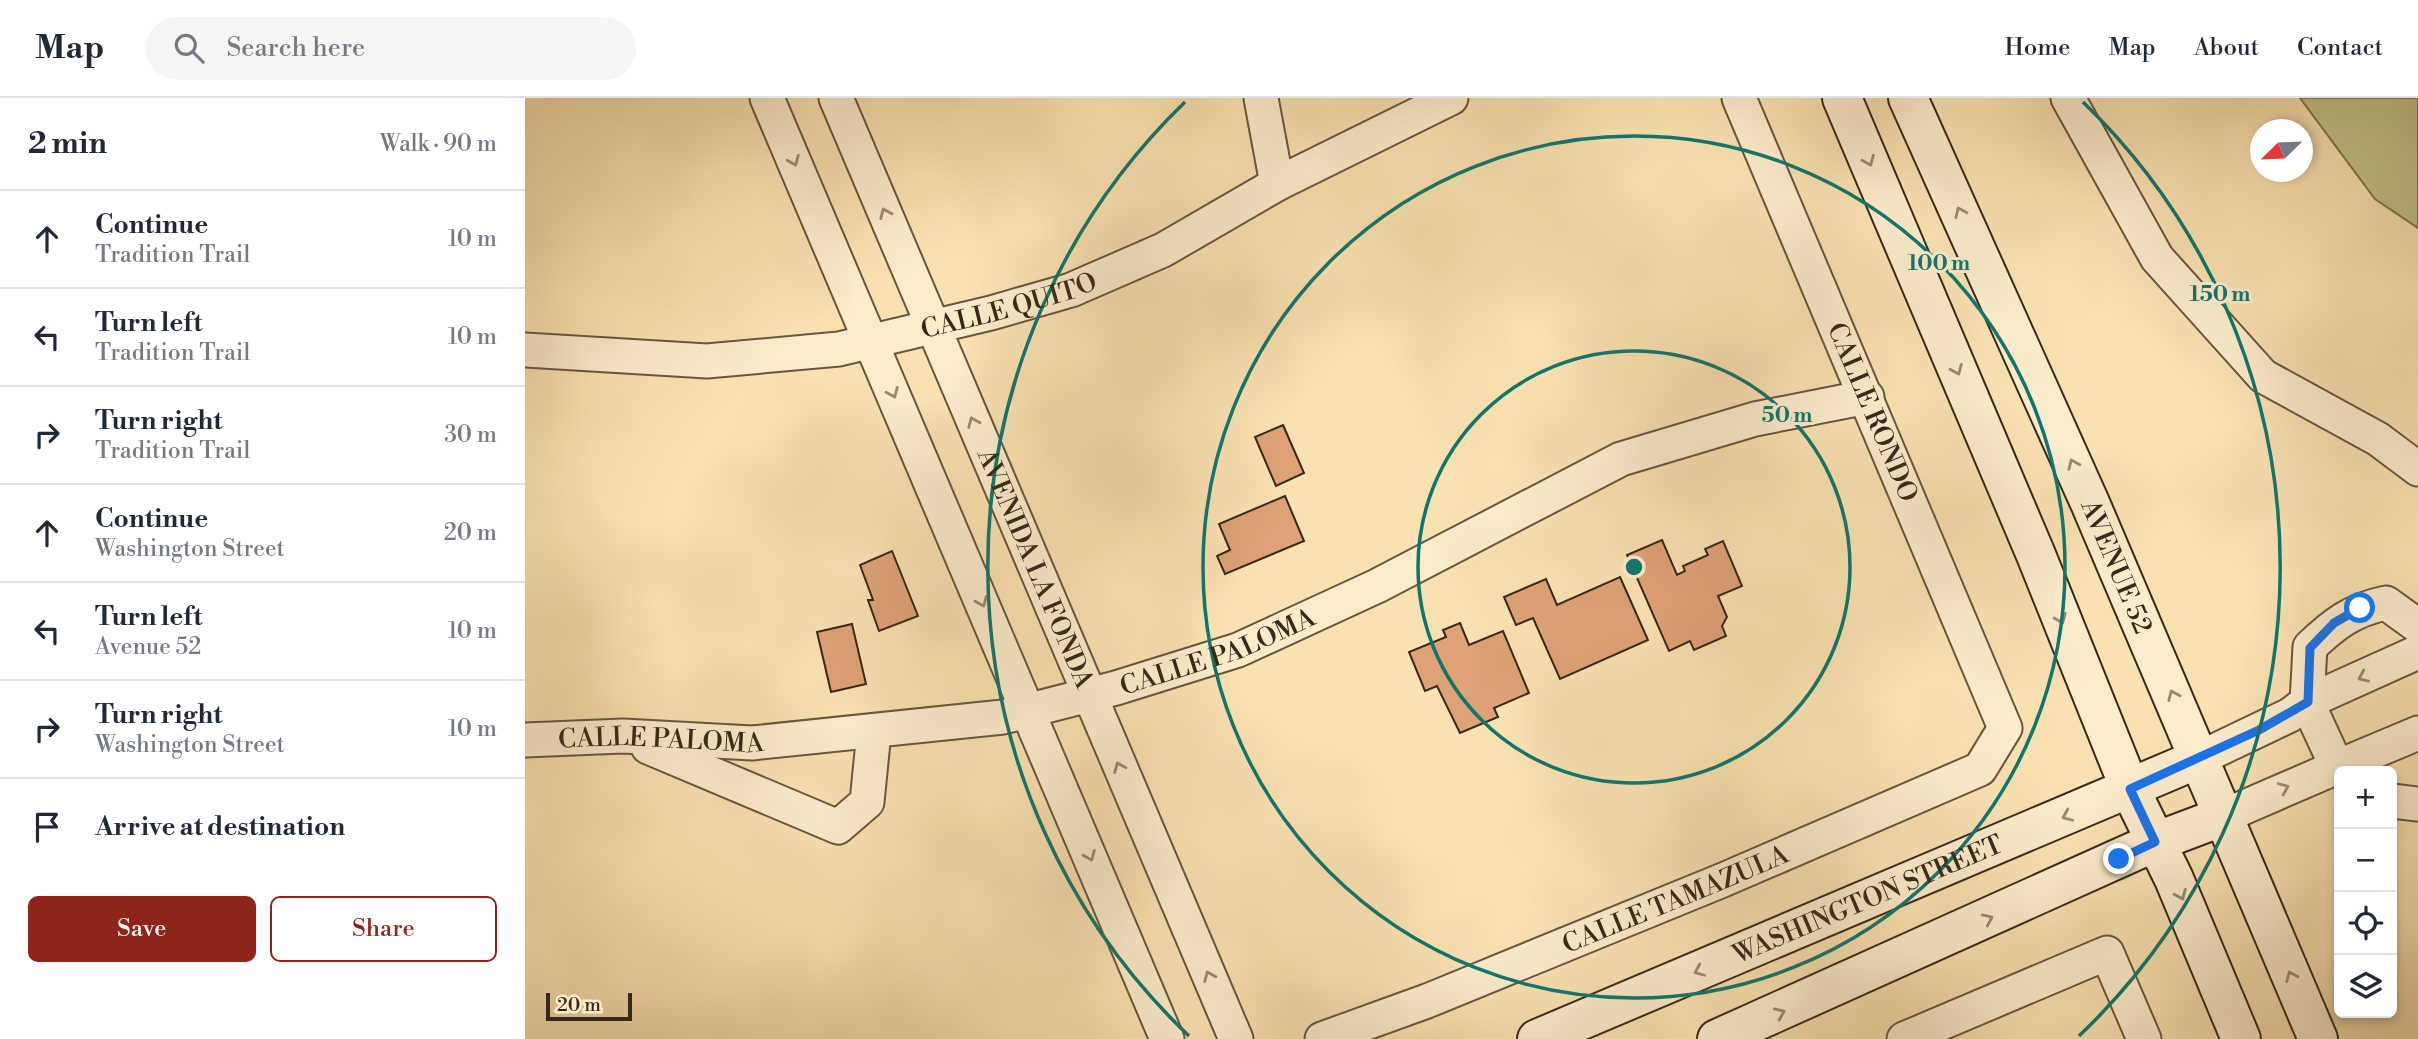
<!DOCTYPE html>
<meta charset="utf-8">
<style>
body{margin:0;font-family:"Libre Bodoni",serif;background:#f6f6f7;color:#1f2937}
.controls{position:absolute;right:21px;bottom:21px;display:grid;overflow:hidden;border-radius:10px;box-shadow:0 4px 10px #0003}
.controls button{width:63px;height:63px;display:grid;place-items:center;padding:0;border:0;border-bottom:2px solid #e0e1e3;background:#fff;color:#1f2937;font:35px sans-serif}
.compass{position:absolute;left:1725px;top:21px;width:63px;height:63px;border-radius:50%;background:#fff;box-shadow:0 4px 10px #0003;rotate:247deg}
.scale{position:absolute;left:21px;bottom:18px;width:86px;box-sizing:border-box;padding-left:7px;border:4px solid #362919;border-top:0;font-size:19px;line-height:24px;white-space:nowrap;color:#362919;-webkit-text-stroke:5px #fceccc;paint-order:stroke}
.stop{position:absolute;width:21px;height:21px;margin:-16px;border:5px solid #1a73e8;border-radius:50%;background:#fff}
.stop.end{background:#1a73e8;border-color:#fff;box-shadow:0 2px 7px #0008}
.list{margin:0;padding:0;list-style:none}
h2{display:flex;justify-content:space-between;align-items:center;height:91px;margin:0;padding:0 28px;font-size:30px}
h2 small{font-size:23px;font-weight:400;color:#747a83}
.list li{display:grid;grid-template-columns:46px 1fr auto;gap:21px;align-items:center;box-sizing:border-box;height:98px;padding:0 28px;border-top:2px solid #e0e1e3}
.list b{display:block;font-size:26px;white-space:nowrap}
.list p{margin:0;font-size:23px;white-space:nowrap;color:#747a83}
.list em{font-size:23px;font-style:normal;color:#747a83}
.actions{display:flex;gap:14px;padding:21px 28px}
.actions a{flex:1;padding:16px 0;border:2px solid #8f2418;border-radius:10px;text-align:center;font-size:24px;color:#8f2418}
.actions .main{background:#8f2418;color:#fff}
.icon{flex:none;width:38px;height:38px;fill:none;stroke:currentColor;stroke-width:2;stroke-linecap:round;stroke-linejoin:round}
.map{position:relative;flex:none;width:1893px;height:941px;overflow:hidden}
header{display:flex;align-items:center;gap:42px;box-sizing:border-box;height:98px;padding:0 35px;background:#fff;border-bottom:2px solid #e0e1e3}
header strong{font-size:33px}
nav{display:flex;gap:38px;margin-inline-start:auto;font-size:24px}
.search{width:490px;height:63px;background:#f6f6f7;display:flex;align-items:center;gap:18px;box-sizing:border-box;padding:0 24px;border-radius:38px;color:#747a83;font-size:26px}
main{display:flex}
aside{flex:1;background:#fff}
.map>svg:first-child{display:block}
.green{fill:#c1c289;stroke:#7c7651;stroke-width:2}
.building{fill:#dfa176;stroke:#362919;stroke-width:2}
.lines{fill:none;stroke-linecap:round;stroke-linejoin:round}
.street-casing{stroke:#67573f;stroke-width:37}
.secondary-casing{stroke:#362919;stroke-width:42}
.street{stroke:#fceccc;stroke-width:33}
.secondary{stroke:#fceccc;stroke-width:38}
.oneway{stroke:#998a72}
.route{stroke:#1a73e8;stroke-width:9}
.ring{fill:none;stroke:#0f766e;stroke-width:3.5}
.labels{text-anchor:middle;stroke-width:6;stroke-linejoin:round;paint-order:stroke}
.street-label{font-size:26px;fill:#362919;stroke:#fceccc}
.centre{fill:#0f766e;stroke:#fceccc;stroke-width:3.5}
.ring-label{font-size:21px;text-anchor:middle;font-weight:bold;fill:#0f766e;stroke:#fceccc;stroke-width:6;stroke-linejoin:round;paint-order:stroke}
</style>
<header>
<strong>Map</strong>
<div class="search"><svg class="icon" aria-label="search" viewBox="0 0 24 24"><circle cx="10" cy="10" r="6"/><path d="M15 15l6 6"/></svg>Search here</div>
<nav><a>Home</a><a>Map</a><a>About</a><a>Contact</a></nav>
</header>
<main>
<aside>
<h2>2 min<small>Walk · 90 m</small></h2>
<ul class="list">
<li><svg class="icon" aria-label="ahead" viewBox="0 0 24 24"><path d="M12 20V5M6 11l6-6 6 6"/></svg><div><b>Continue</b><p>Tradition Trail</p></div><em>10 m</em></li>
<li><svg class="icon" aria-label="left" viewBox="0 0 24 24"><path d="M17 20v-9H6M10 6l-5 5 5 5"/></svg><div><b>Turn left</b><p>Tradition Trail</p></div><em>10 m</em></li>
<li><svg class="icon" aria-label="right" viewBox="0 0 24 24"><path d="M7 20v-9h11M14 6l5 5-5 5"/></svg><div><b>Turn right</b><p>Tradition Trail</p></div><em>30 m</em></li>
<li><svg class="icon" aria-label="ahead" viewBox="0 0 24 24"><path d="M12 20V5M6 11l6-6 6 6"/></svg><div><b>Continue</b><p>Washington Street</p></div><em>20 m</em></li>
<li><svg class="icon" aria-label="left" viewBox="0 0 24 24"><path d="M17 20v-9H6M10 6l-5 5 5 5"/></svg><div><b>Turn left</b><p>Avenue 52</p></div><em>10 m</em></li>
<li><svg class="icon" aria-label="right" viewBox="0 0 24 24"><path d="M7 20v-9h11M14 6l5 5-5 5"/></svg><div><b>Turn right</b><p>Washington Street</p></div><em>10 m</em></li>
<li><svg class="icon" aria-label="arrive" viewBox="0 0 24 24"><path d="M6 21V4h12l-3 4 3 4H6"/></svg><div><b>Arrive at destination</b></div></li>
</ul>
<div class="actions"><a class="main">Save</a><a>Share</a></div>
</aside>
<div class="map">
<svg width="1893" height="941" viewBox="0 0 1893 941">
<rect width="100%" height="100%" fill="#fae1b1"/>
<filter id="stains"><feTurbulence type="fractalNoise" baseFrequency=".00286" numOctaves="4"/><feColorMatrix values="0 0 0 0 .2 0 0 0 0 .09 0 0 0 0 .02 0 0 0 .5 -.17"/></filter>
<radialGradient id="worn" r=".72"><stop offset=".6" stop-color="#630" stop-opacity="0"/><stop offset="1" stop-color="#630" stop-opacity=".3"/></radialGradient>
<polygon class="green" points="1775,0 1893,0 1893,130 1850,101"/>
<g class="building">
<polygon points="758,327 779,375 751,388 730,339"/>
<polygon points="760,398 779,443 700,476 692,458 705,452 694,426"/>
<polygon points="1137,442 1152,477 1160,473 1158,468 1183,457 1180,451 1198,443 1217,488 1193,498 1202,519 1197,528 1201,538 1169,552 1165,543 1144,553 1102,457"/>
<polygon points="367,453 393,518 354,533 343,502 348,502 335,467"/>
<polygon points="1095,479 1123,542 1035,581 1008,520 991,527 979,499 1021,481 1032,507"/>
<polygon points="935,525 944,547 978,533 1004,595 969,610 973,619 935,635 912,588 900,593 884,554 921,539 918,532"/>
<polygon points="327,526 341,586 306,594 292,534"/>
</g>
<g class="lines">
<g class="street-casing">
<g id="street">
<polyline points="242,0 642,941"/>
<path id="s1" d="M311 0 711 941"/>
<polyline points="736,0 752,86"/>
<polyline points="1543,0 1632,160 1738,278 1853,341 1893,371"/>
<path id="s2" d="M0 252 182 263 314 251 466 215 546 192 638 152 752 86 926 0"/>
<polyline points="1893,554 1782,604 1812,669 1893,635"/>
<path id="s3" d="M0 642 98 638 227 645 478 619 591 590 713 552 852 488 1096 361 1230 321 1342 299"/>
<polyline points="123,649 313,729 342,704 349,634"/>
<path d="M1673 661 1765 617 1782 604 1785 549C1809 526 1827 512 1861 505L1893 528"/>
<polyline points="1867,703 1893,706"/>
<polyline points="1699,718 1812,669 1819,673"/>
<path id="s4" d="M797 941 902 903 1198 782 1455 671 1480 630 1214 0"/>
<polyline points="1379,941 1582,855 1619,941"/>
</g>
</g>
<g class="secondary-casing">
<g id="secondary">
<polyline points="1317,0 1511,457 1605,691 1649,781 1716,941"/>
<path id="s5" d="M1383 0 1565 405 1793 941"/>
<path id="s6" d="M1012 941 1673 661"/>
<polyline points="1192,941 1630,744 1699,718"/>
</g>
</g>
<use href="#street" class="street"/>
<use href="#secondary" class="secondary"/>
</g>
<defs><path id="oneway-chevron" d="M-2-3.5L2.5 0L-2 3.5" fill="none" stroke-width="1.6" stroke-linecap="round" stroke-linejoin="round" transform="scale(1.75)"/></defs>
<g class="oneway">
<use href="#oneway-chevron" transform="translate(269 63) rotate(67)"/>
<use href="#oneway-chevron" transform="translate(1344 63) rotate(67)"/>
<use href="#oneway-chevron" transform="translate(1435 114) rotate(-114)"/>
<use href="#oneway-chevron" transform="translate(360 115) rotate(-113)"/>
<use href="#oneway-chevron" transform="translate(1432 272) rotate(67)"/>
<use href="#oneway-chevron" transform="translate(368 295) rotate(67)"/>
<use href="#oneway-chevron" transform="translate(448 324) rotate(-113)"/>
<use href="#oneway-chevron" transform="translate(1548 366) rotate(-114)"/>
<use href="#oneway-chevron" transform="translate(457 504) rotate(67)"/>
<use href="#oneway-chevron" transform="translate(1536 521) rotate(68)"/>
<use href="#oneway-chevron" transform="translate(1838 579) rotate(156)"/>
<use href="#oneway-chevron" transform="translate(1648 597) rotate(-113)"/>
<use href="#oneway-chevron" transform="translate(594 669) rotate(-113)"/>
<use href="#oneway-chevron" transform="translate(1759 690) rotate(-23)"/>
<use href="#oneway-chevron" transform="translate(1542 718) rotate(157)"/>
<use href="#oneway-chevron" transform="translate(565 758) rotate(67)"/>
<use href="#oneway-chevron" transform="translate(1656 797) rotate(67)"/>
<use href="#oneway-chevron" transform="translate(1463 821) rotate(-24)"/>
<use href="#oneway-chevron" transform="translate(1174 873) rotate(157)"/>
<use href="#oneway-chevron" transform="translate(684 878) rotate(-113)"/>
<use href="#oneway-chevron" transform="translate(1766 878) rotate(-113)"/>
<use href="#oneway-chevron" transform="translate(1255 915) rotate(-24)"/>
</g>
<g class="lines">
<polyline class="route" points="1594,761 1630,744 1605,691 1734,632 1783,604 1785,550 1809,525 1835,510"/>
</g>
<g class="ring">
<circle cx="1109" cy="469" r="216"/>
<circle cx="1109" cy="469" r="431"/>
<path d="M664 938A647 647 0 0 1 660 4M1558 4A647 647 0 0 1 1554 938"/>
</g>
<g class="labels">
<g class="street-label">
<text dy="9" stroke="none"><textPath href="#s2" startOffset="490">CALLE QUITO</textPath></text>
<text transform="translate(1348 314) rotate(67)" y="9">CALLE RONDO</text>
<text dy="9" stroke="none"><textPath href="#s5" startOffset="513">AVENUE 52</textPath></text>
<text dy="9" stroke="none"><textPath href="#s1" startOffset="511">AVENIDA LA FONDA</textPath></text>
<text dy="9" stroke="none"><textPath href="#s3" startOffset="704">CALLE PALOMA</textPath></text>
<text dy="9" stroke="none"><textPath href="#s3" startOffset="136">CALLE PALOMA</textPath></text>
<text dy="9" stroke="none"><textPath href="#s4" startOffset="380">CALLE TAMAZULA</textPath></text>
<text dy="9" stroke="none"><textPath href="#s6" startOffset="359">WASHINGTON STREET</textPath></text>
</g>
</g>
<circle cx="1109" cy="469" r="10" class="centre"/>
<g class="ring-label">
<text x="1414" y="172">100 m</text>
<text x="1695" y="203">150 m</text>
<text x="1262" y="324">50 m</text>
</g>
<rect width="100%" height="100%" filter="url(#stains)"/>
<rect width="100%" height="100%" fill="url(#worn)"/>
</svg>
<div class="controls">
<button>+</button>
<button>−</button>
<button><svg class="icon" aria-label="locate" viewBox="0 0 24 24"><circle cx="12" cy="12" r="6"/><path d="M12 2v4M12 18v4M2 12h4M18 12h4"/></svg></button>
<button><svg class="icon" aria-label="layers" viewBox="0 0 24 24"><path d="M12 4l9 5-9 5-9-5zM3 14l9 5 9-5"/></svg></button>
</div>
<svg class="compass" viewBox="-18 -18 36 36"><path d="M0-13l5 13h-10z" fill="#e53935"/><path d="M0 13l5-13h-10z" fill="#747a83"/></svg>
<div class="scale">20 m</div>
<div class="stop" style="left:1835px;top:510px"></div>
<div class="stop end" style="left:1594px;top:761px"></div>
</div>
</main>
